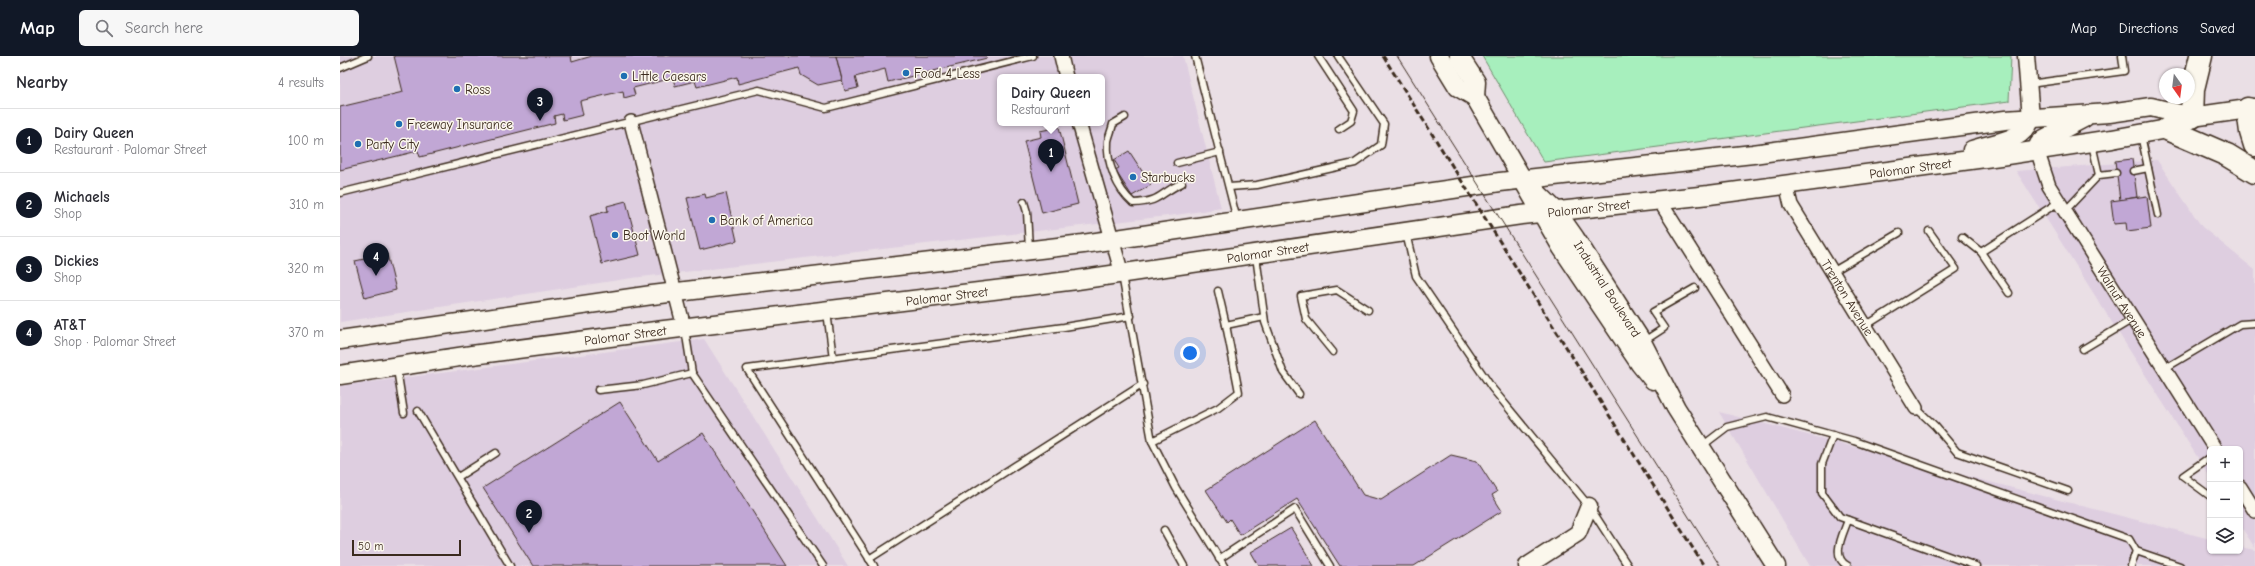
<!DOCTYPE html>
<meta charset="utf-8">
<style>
body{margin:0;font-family:"Comic Neue",sans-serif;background:#f7f7f7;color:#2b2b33}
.controls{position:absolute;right:12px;bottom:12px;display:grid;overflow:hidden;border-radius:6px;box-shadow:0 1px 3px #0004}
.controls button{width:36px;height:36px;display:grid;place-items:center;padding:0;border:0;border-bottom:1px solid #e1e1e2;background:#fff;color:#2b2b33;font:20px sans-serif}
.compass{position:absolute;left:1819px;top:12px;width:36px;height:36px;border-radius:50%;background:#fff;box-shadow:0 1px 3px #0004;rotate:166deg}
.scale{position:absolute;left:12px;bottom:10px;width:109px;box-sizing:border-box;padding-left:4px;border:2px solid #3b2a1e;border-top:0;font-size:11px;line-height:14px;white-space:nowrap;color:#3b2a1e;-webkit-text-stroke:3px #fbf7ec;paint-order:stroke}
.you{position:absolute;left:850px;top:297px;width:14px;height:14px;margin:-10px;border:3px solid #fff;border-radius:50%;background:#1a73e8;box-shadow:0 0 0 6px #1a73e833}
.badge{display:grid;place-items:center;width:26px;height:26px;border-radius:50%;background:#111827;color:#fff;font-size:13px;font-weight:700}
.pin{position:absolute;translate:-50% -33px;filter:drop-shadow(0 1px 2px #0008)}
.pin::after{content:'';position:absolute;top:21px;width:14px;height:12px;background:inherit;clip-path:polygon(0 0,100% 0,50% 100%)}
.popup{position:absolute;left:657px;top:18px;width:108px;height:52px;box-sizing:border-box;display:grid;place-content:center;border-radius:6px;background:#fff;filter:drop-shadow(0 1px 3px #0005);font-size:13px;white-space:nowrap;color:#7c7c81}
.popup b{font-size:15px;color:#2b2b33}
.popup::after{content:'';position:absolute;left:50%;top:100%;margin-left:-8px;border:8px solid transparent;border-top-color:#fff}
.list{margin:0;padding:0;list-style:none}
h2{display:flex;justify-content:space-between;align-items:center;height:52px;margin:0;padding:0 16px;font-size:17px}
h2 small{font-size:13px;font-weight:400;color:#7c7c81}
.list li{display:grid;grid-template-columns:26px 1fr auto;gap:12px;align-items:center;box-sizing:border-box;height:64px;padding:0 16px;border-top:1px solid #e1e1e2}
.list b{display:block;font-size:15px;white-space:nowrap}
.list p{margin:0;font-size:13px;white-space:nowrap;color:#7c7c81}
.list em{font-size:13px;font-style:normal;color:#7c7c81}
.icon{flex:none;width:22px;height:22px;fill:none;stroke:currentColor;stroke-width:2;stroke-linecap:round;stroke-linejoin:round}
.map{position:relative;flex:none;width:1915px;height:510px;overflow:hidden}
header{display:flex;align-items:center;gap:24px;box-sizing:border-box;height:56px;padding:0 20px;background:#111827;color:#fff}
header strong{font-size:19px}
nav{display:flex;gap:22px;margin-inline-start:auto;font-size:14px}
.search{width:280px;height:36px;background:#f7f7f7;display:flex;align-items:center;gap:10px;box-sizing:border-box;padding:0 14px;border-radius:6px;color:#7c7c81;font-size:15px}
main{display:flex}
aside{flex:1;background:#fff}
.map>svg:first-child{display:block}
.built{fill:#decee0;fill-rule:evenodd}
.green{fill:#a7efbd;stroke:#718c6e}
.building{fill:#c1a7d5;stroke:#3b2a1e}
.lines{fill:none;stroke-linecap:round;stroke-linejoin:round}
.service-casing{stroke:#3b2a1e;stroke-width:9}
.minor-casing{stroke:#3b2a1e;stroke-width:16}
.tertiary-casing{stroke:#3b2a1e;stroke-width:19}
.secondary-casing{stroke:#3b2a1e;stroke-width:21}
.motorway-casing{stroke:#3b2a1e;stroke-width:25}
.service{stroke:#fbf7ec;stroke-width:6}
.minor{stroke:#fbf7ec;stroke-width:13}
.tertiary{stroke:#fbf7ec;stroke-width:16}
.secondary{stroke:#fbf7ec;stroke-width:18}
.motorway{stroke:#fbf7ec;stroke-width:22}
.tram{stroke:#3b2a1e;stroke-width:1}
.rail{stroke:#3b2a1e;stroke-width:3;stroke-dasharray:6 3;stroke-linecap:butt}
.poi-dot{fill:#1f6fb2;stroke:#fbf7ec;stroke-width:1.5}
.labels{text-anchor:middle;stroke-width:3;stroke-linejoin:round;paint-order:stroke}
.poi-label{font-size:13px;fill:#3b2a1e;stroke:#fbf7ec;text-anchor:start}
.street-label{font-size:13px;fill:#3b2a1e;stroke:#fbf7ec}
</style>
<header>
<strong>Map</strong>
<div class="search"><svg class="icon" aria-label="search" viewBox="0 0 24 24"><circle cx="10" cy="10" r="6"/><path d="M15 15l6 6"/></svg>Search here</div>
<nav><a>Map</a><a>Directions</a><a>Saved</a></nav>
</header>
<main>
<aside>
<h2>Nearby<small>4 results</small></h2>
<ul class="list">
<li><span class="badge">1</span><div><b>Dairy Queen</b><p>Restaurant · Palomar Street</p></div><em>100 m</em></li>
<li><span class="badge">2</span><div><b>Michaels</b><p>Shop</p></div><em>310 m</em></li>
<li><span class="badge">3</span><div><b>Dickies</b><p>Shop</p></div><em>320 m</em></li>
<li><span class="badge">4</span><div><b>AT&amp;T</b><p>Shop · Palomar Street</p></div><em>370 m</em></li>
</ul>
</aside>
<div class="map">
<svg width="1915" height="510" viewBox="0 0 1915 510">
<rect width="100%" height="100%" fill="#eadfe5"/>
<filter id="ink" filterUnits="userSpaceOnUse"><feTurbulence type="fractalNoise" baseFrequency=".025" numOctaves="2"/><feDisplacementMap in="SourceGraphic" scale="8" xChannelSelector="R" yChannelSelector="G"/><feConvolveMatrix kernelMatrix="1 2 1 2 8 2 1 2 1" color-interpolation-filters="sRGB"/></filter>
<g filter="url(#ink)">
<g class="built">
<path d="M0 0H843L881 152 836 159 292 222 0 266ZM660 21H762V67H660Z"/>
<polygon points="1817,104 1862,171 1915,214 1915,492 1900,469 1900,393 1870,393 1870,421 1676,115"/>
<polygon points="364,283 508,510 0,510 0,330"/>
<polygon points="1379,356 1870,483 1870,495 1900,495 1900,491 1915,494 1915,510 1470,510"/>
</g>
<polygon class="green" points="1142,0 1671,0 1669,45 1204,106"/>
<g class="building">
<polygon points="54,0 231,0 232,6 252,0 496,0 502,24 478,29 461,19 459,12 398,28 397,21 357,31 355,25 335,30 333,22 293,32 295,39 284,42 283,35 240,45 243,59 223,64 222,58 214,60 215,67 80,101 78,95 0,114 0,51 63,36"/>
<polygon points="496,0 646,0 647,2 548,26 545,13 515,21 518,32 505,35"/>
<polygon points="719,71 738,148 702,157 684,85 701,81 700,75"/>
<polygon points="789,95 811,129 792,140 775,114 779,112 774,104"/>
<polygon points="1792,103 1797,141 1780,144 1775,105"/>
<polygon points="386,137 397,185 360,194 347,142 365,138 366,142"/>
<polygon points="1807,140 1811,172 1787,175 1786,167 1774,168 1771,145"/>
<polygon points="286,145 300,199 262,208 250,160 268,155 267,150"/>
<polygon points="47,198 56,234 25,242 15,205"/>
<polygon points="280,346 318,405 363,377 447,510 193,510 143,432"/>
<polygon points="975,364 1023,439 1041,444 1111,399 1137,405 1157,436 1152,439 1162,455 1074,510 1000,510 957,443 900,479 890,463 887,466 866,434"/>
<polygon points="951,472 974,510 919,510 911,496"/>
</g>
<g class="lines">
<g class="service-casing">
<g id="service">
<polyline points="855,0 897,164"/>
<polyline points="978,0 1014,55 1011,65 999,73"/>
<polyline points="0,12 28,0"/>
<polyline points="1689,28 1784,15 1782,0"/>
<path d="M785 61 773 68C772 73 769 80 768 85 766 107 777 133 793 147 822 146 819 137 842 127"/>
<polyline points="1801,79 1818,159"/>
<polyline points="1752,88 1759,119"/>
<polyline points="837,107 880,96"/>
<polyline points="1793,115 1808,112"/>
<polyline points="889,131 917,129 1015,107 1041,89 1044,68 998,0"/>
<polyline points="0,137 419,34 486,52 693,0"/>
<polyline points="684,146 687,156 689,193"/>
<polyline points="1725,155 1759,119 1776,117"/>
<polyline points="1066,177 1076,220 1152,332 1249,450 1288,510"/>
<polyline points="1622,181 1641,196"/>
<polyline points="916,200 925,266 943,316 959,338"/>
<polyline points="1492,216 1559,177"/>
<polyline points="782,219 812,385 878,352 899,336 886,269"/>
<polyline points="878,235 886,269 924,261"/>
<polyline points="1669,237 1641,196 1719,146"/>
<polyline points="487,256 493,302"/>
<polyline points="1525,270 1616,213 1589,175"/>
<polyline points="345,273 352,317"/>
<polyline points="1304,285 1324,272 1313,256 1355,232"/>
<polyline points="1743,293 1793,263"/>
<polyline points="993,296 966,263 961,240 997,234 1028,254"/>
<polyline points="57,313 64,357"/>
<polyline points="1824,313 1900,268 1915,267"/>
<polyline points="258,334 303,329 352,317 483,510"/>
<polyline points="1576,352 1595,370 1617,396 1728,435"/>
<polyline points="78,355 170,510"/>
<polyline points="1493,379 1482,408 1482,437 1500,461 1636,510"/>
<polyline points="812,385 836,432 884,510"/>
<polyline points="1362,390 1387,371 1427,361 1514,385 1789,483 1796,495 1840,510"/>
<polyline points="1870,401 1843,420 1870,440"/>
<polyline points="118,421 156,397"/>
<polyline points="824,474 844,510"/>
<polyline points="529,503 803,328"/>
<polyline points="879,503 955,453 990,510"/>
<polyline points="534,510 407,313 724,271 791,260"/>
<path d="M1508 510C1490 501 1503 479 1508 464"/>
<polyline points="1791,510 1796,495"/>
</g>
</g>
<g class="minor-casing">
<g id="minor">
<polyline points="721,0 726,21"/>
<polyline points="291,66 344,271"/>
<polyline points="739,67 782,218"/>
<path id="s1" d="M1697 94 1709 130 1875 393"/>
<path id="s2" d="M1446 128 1451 149 1576 352"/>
<polyline points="1319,144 1442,339"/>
<polyline points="1900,431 1915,455"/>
</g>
</g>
<g class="tertiary-casing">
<g id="tertiary">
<polyline points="1686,0 1691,62"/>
<polyline points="1187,510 1238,477 1249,450"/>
</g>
</g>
<g class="secondary-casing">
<g id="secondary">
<polyline points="1099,0 1118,31 1135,41 1222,192 1300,308 1313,324"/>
<polyline points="1119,0 1136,26 1135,41"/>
<path d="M1632 94C1653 86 1683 87 1691 62"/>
<polyline points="1697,94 1699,88 1704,83 1744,62"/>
<path id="s3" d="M1184 124 1216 155 1235 182 1302 286 1336 352 1436 510"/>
<polyline points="0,284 312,239 743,188 1160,126 1413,98 1665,64 1769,57 1811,51 1852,61"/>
<path id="s4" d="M0 319 132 299 316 275 737 224 1181 159 1369 139 1660 100 1772 83 1827 73 1852 61 1915 52"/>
</g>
</g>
<g class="motorway-casing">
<g id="motorway">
<polyline points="1908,53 1911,76 1915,89"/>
<polyline points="1852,61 1853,33 1861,0"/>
<polyline points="1827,73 1887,99 1915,116"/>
</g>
</g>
<use href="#service" class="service"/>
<use href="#minor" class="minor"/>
<use href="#tertiary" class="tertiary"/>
<use href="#secondary" class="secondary"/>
<use href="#motorway" class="motorway"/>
<polyline class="tram" points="1057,0 1380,510"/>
<polyline class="rail" points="1043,0 1364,510"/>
</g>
</g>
<g class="poi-dot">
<circle cx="566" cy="17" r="4"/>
<circle cx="284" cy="20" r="4"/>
<circle cx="117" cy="33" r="4"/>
<circle cx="59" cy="68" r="4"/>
<circle cx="18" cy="88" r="4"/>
<circle cx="793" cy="121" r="4"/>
<circle cx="372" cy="164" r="4"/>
<circle cx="275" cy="179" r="4"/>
</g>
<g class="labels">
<g class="poi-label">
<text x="574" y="22">Food 4 Less</text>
<text x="292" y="25">Little Caesars</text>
<text x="125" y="38">Ross</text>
<text x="67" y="73">Freeway Insurance</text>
<text x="26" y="93">Party City</text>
<text x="801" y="126">Starbucks</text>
<text x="380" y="169">Bank of America</text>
<text x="283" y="184">Boot World</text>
</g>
<g class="street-label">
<text dy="5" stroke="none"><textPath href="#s4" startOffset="1584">Palomar Street</textPath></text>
<text dy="5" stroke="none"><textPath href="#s4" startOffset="1260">Palomar Street</textPath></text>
<text dy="5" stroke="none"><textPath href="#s4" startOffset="936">Palomar Street</textPath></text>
<text dy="5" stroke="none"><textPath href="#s3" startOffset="138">Industrial Boulevard</textPath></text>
<text dy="5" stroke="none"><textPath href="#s4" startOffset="612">Palomar Street</textPath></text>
<text dy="5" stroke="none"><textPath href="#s2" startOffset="130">Trenton Avenue</textPath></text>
<text dy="5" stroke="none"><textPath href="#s1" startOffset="175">Walnut Avenue</textPath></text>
<text dy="5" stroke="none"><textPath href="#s4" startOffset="288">Palomar Street</textPath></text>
</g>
</g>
</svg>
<div class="controls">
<button>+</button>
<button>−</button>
<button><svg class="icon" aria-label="layers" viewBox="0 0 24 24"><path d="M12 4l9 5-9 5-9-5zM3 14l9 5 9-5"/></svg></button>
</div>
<svg class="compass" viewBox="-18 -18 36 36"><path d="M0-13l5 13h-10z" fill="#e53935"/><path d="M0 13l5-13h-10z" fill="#7c7c81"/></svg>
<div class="scale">50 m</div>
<div class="you"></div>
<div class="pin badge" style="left:711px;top:116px">1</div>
<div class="popup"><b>Dairy Queen</b>Restaurant</div>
<div class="pin badge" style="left:189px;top:477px">2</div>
<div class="pin badge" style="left:200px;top:65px">3</div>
<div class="pin badge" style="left:36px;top:220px">4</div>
</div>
</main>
